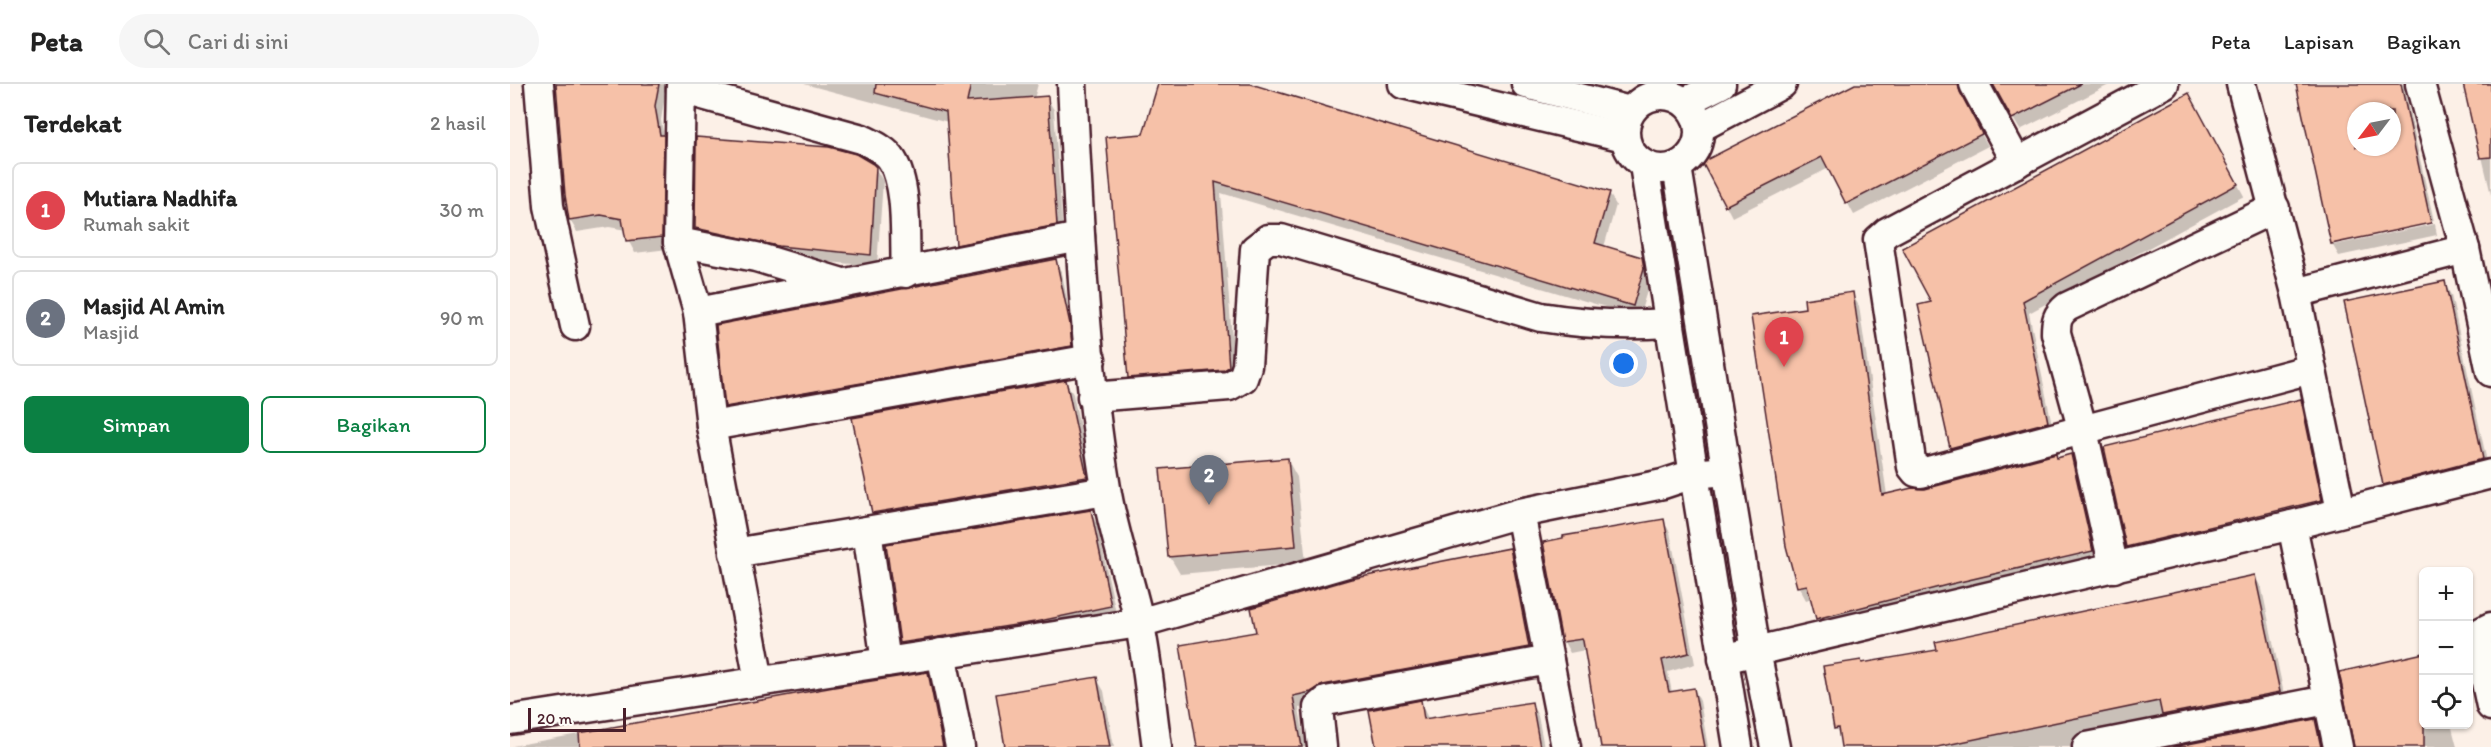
<!DOCTYPE html>
<html lang="id">
<meta charset="utf-8">
<style>
body{margin:0;font-family:Itim,sans-serif;background:#f6f6f6;color:#222}
.controls{position:absolute;right:18px;bottom:18px;display:grid;overflow:hidden;border-radius:9px;box-shadow:0 2px 4px #0004}
.controls button{width:54px;height:54px;display:grid;place-items:center;padding:0;border:0;border-bottom:2px solid #e0e0e0;background:#fff;color:#222;font:30px sans-serif}
.compass{position:absolute;left:1837px;top:18px;width:54px;height:54px;border-radius:50%;background:#fff;box-shadow:0 2px 4px #0004;rotate:238deg}
.scale{position:absolute;left:18px;bottom:15px;width:98px;box-sizing:border-box;padding-left:6px;border:3px solid #4a1f2b;border-top:0;font-size:16px;line-height:21px;white-space:nowrap;color:#4a1f2b;-webkit-text-stroke:4px #fdfcf7;paint-order:stroke}
.you{position:absolute;left:1114px;top:280px;width:21px;height:21px;margin:-15px;border:4px solid #fff;border-radius:50%;background:#1a73e8;box-shadow:0 0 0 9px #1a73e833}
.badge{display:grid;place-items:center;width:39px;height:39px;border-radius:50%;background:#0b8043;color:#fff;font-size:20px;font-weight:700}
.pin{position:absolute;translate:-50% -50px;filter:drop-shadow(0 2px 3px #0008)}
.pin::after{content:'';position:absolute;top:32px;width:21px;height:18px;background:inherit;clip-path:polygon(0 0,100% 0,50% 100%)}
.list{margin:0;padding:0;list-style:none}
h2{display:flex;justify-content:space-between;align-items:center;height:78px;margin:0;padding:0 24px;font-size:26px}
h2 small{font-size:20px;font-weight:400;color:#767676}
.list li{display:grid;grid-template-columns:39px 1fr auto;gap:18px;align-items:center;box-sizing:border-box;height:96px;margin:0 12px 12px;padding:0 12px;border:2px solid #e0e0e0;border-radius:9px}
.list b{display:block;font-size:22px;white-space:nowrap}
.list p{margin:0;font-size:20px;white-space:nowrap;color:#767676}
.list em{font-size:20px;font-style:normal;color:#767676}
.actions{display:flex;gap:12px;padding:18px 24px}
.actions a{flex:1;padding:14px 0;border:2px solid #0b8043;border-radius:9px;text-align:center;font-size:21px;color:#0b8043}
.actions .main{background:#0b8043;color:#fff}
.icon{flex:none;width:33px;height:33px;fill:none;stroke:currentColor;stroke-width:2;stroke-linecap:round;stroke-linejoin:round}
.map{position:relative;flex:none;width:1981px;height:663px;overflow:hidden}
header{display:flex;align-items:center;gap:36px;box-sizing:border-box;height:84px;padding:0 30px;background:#fff;border-bottom:2px solid #e0e0e0}
header strong{font-size:28px}
nav{display:flex;gap:33px;margin-inline-start:auto;font-size:21px}
.search{width:420px;height:54px;background:#f6f6f6;display:flex;align-items:center;gap:15px;box-sizing:border-box;padding:0 21px;border-radius:33px;color:#767676;font-size:22px}
main{display:flex}
aside{flex:1;background:#fff}
.map>svg:first-child{display:block}
.shadow{fill:#0003;fill-rule:evenodd}
.building{fill:#f6c1a8;stroke:#4a1f2b;stroke-width:1.5;fill-rule:evenodd}
.lines{fill:none;stroke-linecap:round;stroke-linejoin:round}
.minor-casing{stroke:#4a1f2b;stroke-width:33}
.minor{stroke:#fdfcf7;stroke-width:28}
</style>
<header>
<strong>Peta</strong>
<div class="search"><svg class="icon" aria-label="search" viewBox="0 0 24 24"><circle cx="10" cy="10" r="6"/><path d="M15 15l6 6"/></svg>Cari di sini</div>
<nav><a>Peta</a><a>Lapisan</a><a>Bagikan</a></nav>
</header>
<main>
<aside>
<h2>Terdekat<small>2 hasil</small></h2>
<ul class="list">
<li><span class="badge" style="background:#e0444e">1</span><div><b>Mutiara Nadhifa</b><p>Rumah sakit</p></div><em>30 m</em></li>
<li><span class="badge" style="background:#6b7280">2</span><div><b>Masjid Al Amin</b><p>Masjid</p></div><em>90 m</em></li>
</ul>
<div class="actions"><a class="main">Simpan</a><a>Bagikan</a></div>
</aside>
<div class="map">
<svg width="1981" height="663" viewBox="0 0 1981 663">
<rect width="100%" height="100%" fill="#fcf0e7"/>
<filter id="ink" filterUnits="userSpaceOnUse"><feTurbulence type="fractalNoise" baseFrequency=".0167" numOctaves="2"/><feDisplacementMap in="SourceGraphic" scale="12" xChannelSelector="R" yChannelSelector="G"/><feConvolveMatrix kernelMatrix="1 2 1 2 8 2 1 2 1" color-interpolation-filters="sRGB"/></filter>
<g filter="url(#ink)">
<g class="shadow">
<polygon points="47,0 157,0 151,36 154,55 160,64 158,165 125,169 118,156 116,146 99,143 67,148 60,136"/>
<polygon points="294,0 528,0 524,15 537,14 544,26 553,153 454,172 447,160 438,38"/>
<polygon points="650,0 733,0 1099,109 1106,121 1094,163 1131,175 1138,187 1140,197 1129,233 711,109 725,295 626,305 619,293 634,52"/>
<polygon points="1348,0 1460,0 1456,4 1453,13 1455,21 1478,62 1344,131 1319,84 1222,133 1194,79"/>
<polygon points="1483,0 1601,0 1510,46"/>
<path d="M1787 0H1893L1924 137 1824 158V161L1925 140 1927 151 1829 172 1822 160ZM1846 27H1882V63H1846Z"/>
<polygon points="1955,0 1981,0 1981,111"/>
<polygon points="1686,23 1734,112 1519,229 1544,350 1448,376 1441,364 1410,222 1423,220"/>
<polygon points="365,84 373,97 367,182 291,176 194,157 186,144"/>
<polygon points="545,176 552,189 568,274 224,335 217,322"/>
<polygon points="1934,199 1941,211 1979,387 1882,412 1875,400"/>
<polygon points="1342,210 1349,222 1377,411 1415,406 1561,372 1568,385 1590,480 1315,547 1308,534 1302,514 1296,516 1289,503 1277,462 1296,225"/>
<polygon points="556,298 563,310 583,406 371,441 364,429"/>
<polygon points="1790,317 1797,329 1818,429 1625,475 1618,463"/>
<polygon points="777,375 787,393 796,479 670,490 660,473 651,386"/>
<polygon points="580,428 587,440 607,534 399,571 391,559"/>
<polygon points="1153,437 1160,448 1185,580 1158,588 1162,609 1184,605 1190,617 1198,663 1092,663 1075,566 1060,569 1054,558 1034,459"/>
<polygon points="999,465 1006,478 1025,575 789,624 796,663 690,663 748,549"/>
<polygon points="1745,493 1752,505 1776,620 1573,663 1332,663 1331,653 1326,644 1352,580 1429,567"/>
<polygon points="417,590 424,601 436,663 2,662 325,604"/>
<polygon points="587,595 594,607 604,663 497,663"/>
<polygon points="910,618 919,636 1021,619 1028,632 1034,663 867,663"/>
<polygon points="1805,637 1812,649 1815,663 1671,663"/>
<polygon points="1914,640 1941,640 1947,663 1845,663"/>
</g>
<g class="building">
<polygon points="46,0 149,0 145,22 150,51 154,51 152,153 116,157 112,135 91,131 59,136 55,111"/>
<polygon points="366,0 461,0 457,18 538,12 547,141 446,161 436,28 365,9"/>
<polygon points="648,0 741,0 1100,108 1085,159 1132,173 1134,184 1123,222 705,98 719,283 714,286 618,294 596,53 633,50"/>
<polygon points="1345,0 1448,0 1450,8 1472,50 1336,120 1312,73 1215,122 1192,78"/>
<polygon points="1483,0 1571,0 1502,35"/>
<path d="M1786 0H1891L1921 139 1821 160ZM1846 27H1882V63H1846Z"/>
<polygon points="1953,0 1981,0 1981,73 1970,74"/>
<polygon points="1679,9 1728,100 1513,217 1538,338 1440,364 1408,221 1421,218 1392,164"/>
<polygon points="186,53 319,63 346,70 363,80 366,83 361,171 268,162 185,144"/>
<polygon points="546,175 560,240 562,262 215,323 206,241"/>
<polygon points="1935,197 1973,375 1873,401 1834,218"/>
<polygon points="1343,208 1372,411 1402,404 1415,405 1546,370 1547,374 1561,370 1583,467 1437,501 1306,535 1297,501 1287,503 1276,462 1241,232 1295,224 1294,215"/>
<polygon points="556,296 577,393 362,429 342,334"/>
<polygon points="1791,315 1812,416 1616,463 1594,363"/>
<polygon points="778,374 786,462 658,473 650,385"/>
<polygon points="581,426 601,522 525,538 390,559 376,460"/>
<polygon points="1154,435 1179,569 1152,576 1159,608 1184,604 1195,663 1091,663 1073,557 1072,555 1052,558 1033,458 1053,454 1053,452"/>
<polygon points="1000,464 1019,563 813,601 801,608 783,612 792,663 687,663 670,561 746,548 741,524 841,495"/>
<polygon points="1745,491 1770,608 1652,631 1649,617 1427,663 1331,663 1328,644 1324,645 1313,582 1351,576 1352,579 1427,566 1425,558"/>
<polygon points="1914,569 1914,663 1844,663 1829,588"/>
<polygon points="418,588 433,663 70,663 69,649 324,603"/>
<polygon points="587,593 600,663 495,663 486,610"/>
<polygon points="911,616 914,635 1022,618 1030,663 866,663 859,626"/>
<polygon points="1805,635 1811,663 1663,663"/>
</g>
<g class="lines">
<g class="minor-casing">
<g id="minor">
<polyline points="29,0 39,122 65,242"/>
<polyline points="171,0 168,158 188,228 201,342 249,597"/>
<path d="M562 0C569 134 574 272 596 404 603 449 619 492 629 537 638 578 641 621 647 663"/>
<polyline points="893,0 1114,53"/>
<polyline points="1016,0 1120,27"/>
<polyline points="1464,0 1507,79"/>
<polyline points="1654,0 1377,148 1368,156 1402,383 1406,388 1411,389 1801,285"/>
<polyline points="1731,0 1786,209 1831,427"/>
<polyline points="1910,0 1955,165 1981,288"/>
<path d="M171 5 352 55C362 60 376 66 382 76 399 103 394 157 396 189"/>
<circle cx="1152" cy="48" r="37"/>
<polyline points="1175,18 1211,0"/>
<polyline points="1189,44 1272,0"/>
<polyline points="1134,81 1228,663"/>
<polyline points="1167,83 1246,567 1265,663"/>
<polyline points="168,158 246,173 329,198"/>
<polyline points="1786,209 1955,165"/>
<polyline points="188,228 570,153"/>
<path d="M582 313 719 302 733 294 737 282 745 165 758 155H771L1031 233C1073 240 1115 242 1158 239"/>
<polyline points="201,342 581,275"/>
<polyline points="1010,429 1056,663"/>
<polyline points="1782,441 1828,663"/>
<polyline points="357,447 376,578"/>
<polyline points="224,469 596,407"/>
<path d="M1604 484 1573 347 1546 249C1546 237 1547 231 1557 223L1765 124"/>
<polyline points="1981,543 1971,548 1967,556 1981,622"/>
<polyline points="431,569 450,663"/>
<polyline points="1213,575 1782,441 1981,390"/>
<polyline points="0,636 629,539 1010,429 1153,400 1183,390 1216,387"/>
<polyline points="812,663 808,624 816,617 1039,576"/>
<polyline points="1577,663 1817,616"/>
</g>
</g>
<use href="#minor" class="minor"/>
</g>
</g>
</svg>
<div class="controls">
<button>+</button>
<button>−</button>
<button><svg class="icon" aria-label="locate" viewBox="0 0 24 24"><circle cx="12" cy="12" r="6"/><path d="M12 2v4M12 18v4M2 12h4M18 12h4"/></svg></button>
</div>
<svg class="compass" viewBox="-18 -18 36 36"><path d="M0-13l5 13h-10z" fill="#e53935"/><path d="M0 13l5-13h-10z" fill="#767676"/></svg>
<div class="scale">20 m</div>
<div class="you"></div>
<div class="pin badge" style="left:1274px;top:283px;background:#e0444e">1</div>
<div class="pin badge" style="left:699px;top:421px;background:#6b7280">2</div>
</div>
</main>
